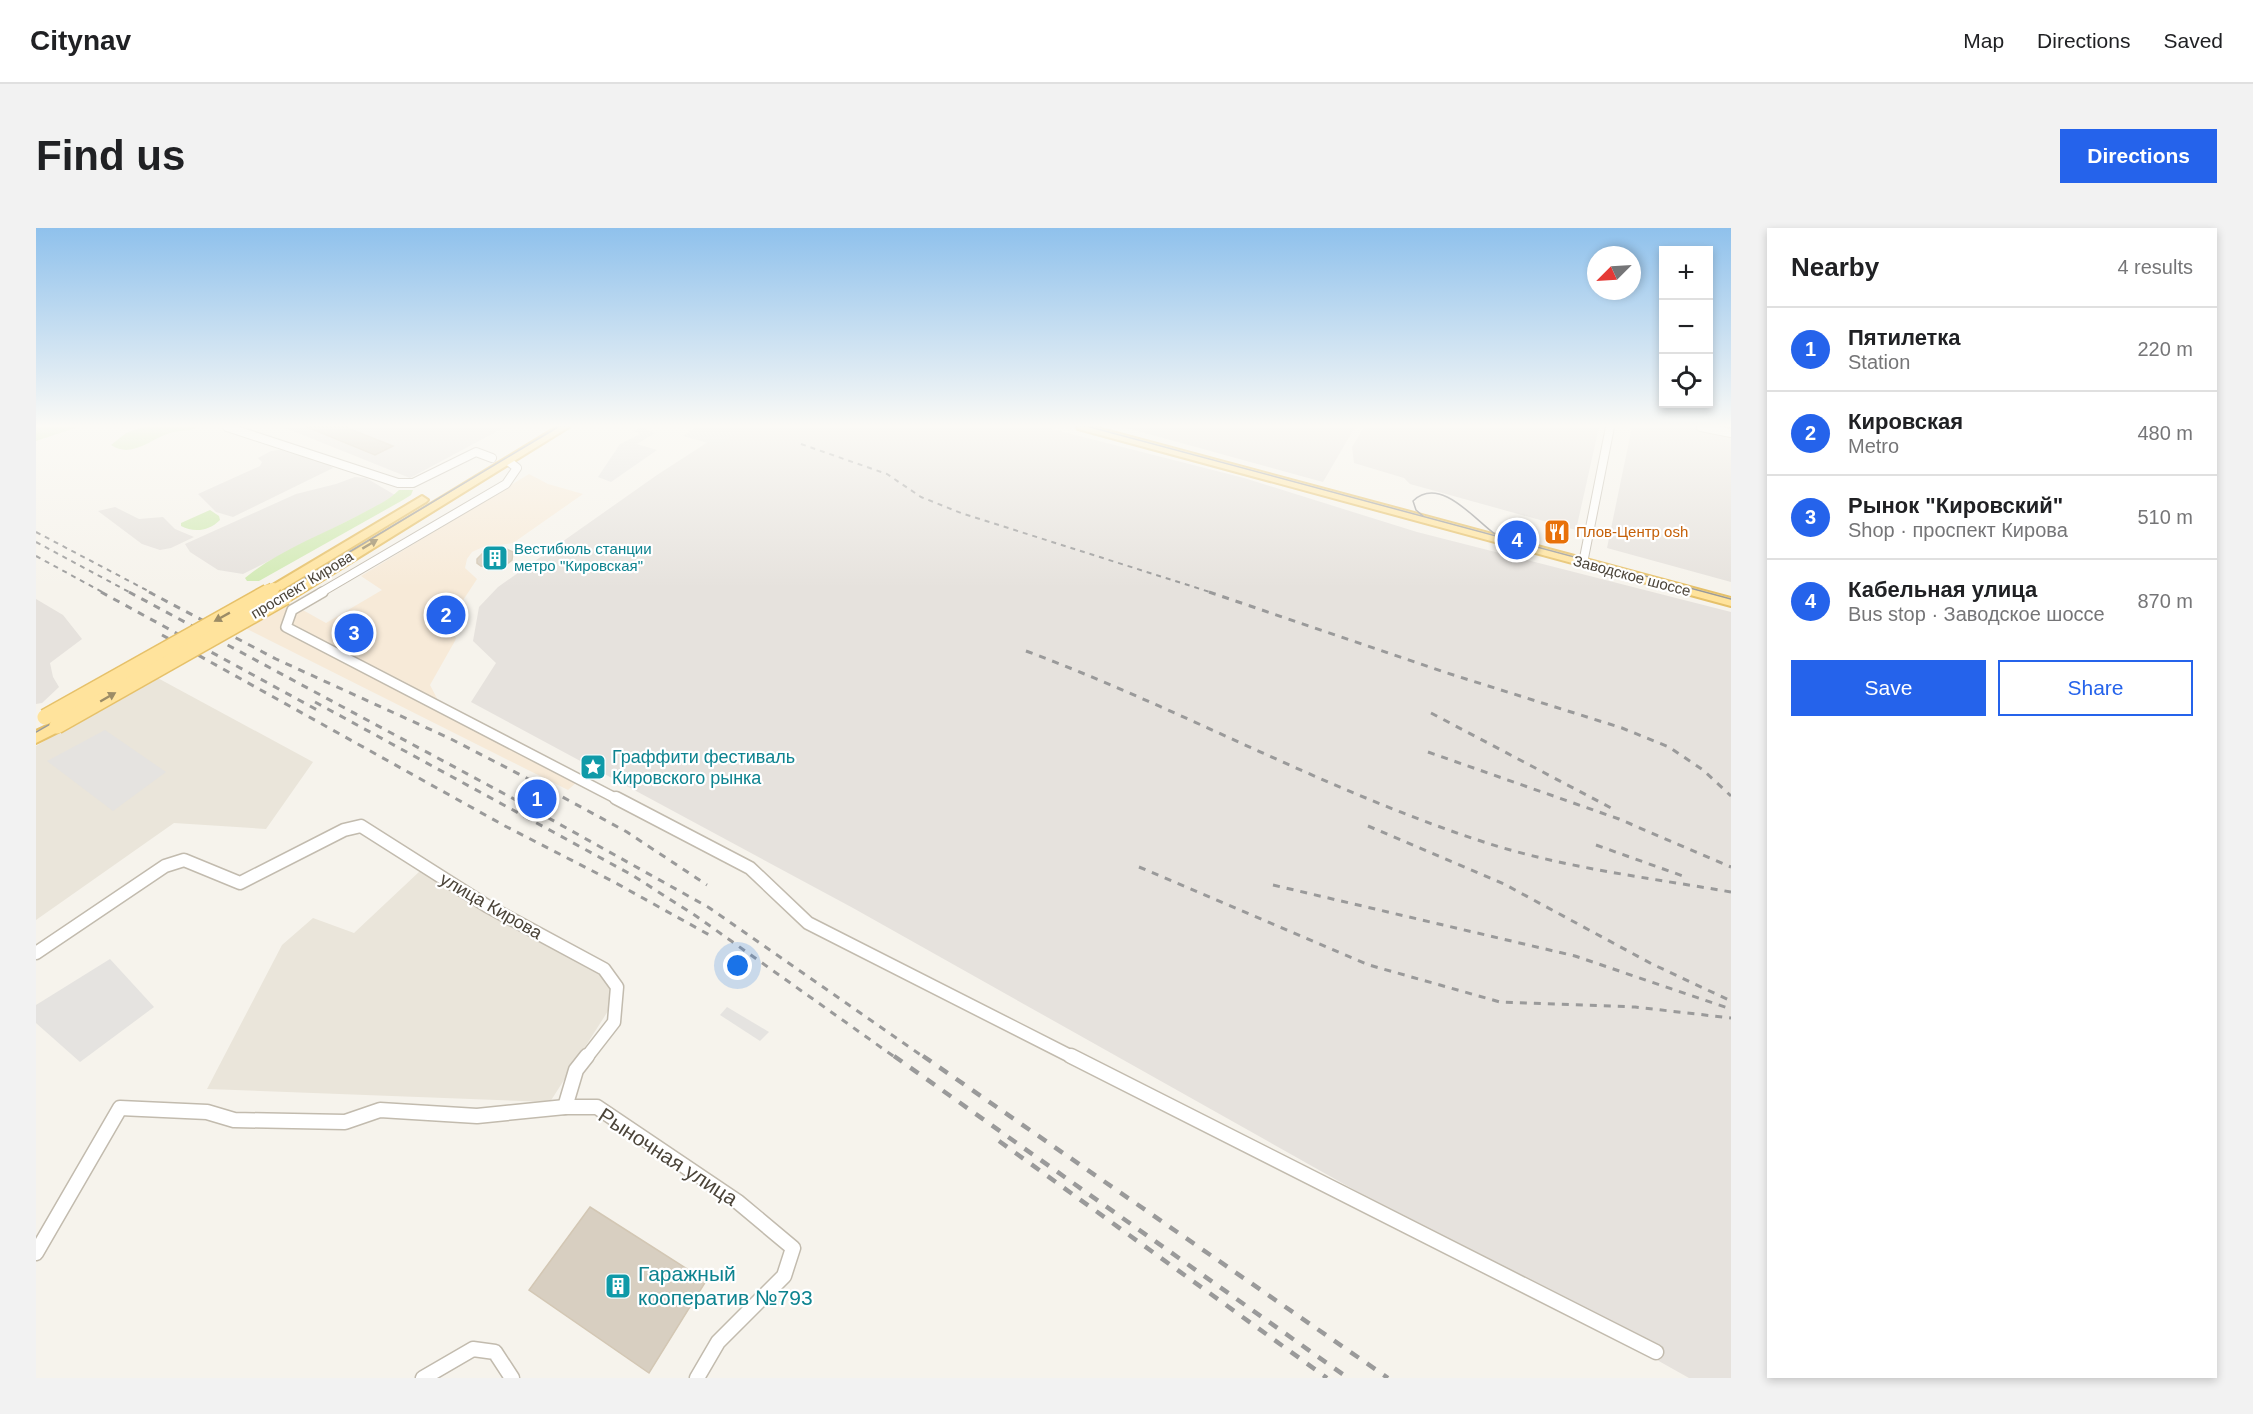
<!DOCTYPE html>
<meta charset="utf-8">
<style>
body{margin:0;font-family:Helvetica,sans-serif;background:#f2f2f2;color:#202124}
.controls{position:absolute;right:18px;top:18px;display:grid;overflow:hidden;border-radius:0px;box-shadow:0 3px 9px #0003}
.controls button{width:54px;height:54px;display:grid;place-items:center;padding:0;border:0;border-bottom:2px solid #e0e0e0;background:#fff;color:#202124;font:30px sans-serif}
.compass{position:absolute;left:1551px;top:18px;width:54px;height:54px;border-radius:50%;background:#fff;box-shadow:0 3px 9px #0003;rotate:246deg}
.you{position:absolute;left:702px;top:738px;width:21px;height:21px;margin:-15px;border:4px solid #fff;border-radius:50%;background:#1a73e8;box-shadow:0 0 0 9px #1a73e833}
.badge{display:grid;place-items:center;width:39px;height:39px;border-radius:50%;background:#2563eb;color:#fff;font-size:20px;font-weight:700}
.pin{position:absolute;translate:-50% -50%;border:3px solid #fff;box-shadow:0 2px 6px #0006}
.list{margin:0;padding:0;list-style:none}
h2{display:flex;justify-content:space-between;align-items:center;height:78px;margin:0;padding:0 24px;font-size:26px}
h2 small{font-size:20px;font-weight:400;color:#757577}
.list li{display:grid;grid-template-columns:39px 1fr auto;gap:18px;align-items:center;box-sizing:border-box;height:84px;padding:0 24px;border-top:2px solid #e0e0e0}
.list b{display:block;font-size:22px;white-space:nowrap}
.list p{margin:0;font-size:20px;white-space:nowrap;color:#757577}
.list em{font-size:20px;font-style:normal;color:#757577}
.actions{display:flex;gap:12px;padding:18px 24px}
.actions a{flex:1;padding:14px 0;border:2px solid #2563eb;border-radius:0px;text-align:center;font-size:21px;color:#2563eb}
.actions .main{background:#2563eb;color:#fff}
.icon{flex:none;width:33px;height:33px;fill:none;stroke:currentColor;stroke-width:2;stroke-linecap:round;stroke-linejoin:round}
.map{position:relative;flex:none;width:1695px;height:1150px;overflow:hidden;border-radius:0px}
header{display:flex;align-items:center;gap:36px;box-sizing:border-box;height:84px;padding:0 30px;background:#fff;border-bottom:2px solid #e0e0e0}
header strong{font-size:28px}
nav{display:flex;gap:33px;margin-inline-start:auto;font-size:21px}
.intro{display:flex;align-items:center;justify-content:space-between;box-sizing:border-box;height:144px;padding:0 36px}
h1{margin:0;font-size:42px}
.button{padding:15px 27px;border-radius:0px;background:#2563eb;color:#fff;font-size:21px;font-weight:700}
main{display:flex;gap:36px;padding:0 36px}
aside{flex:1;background:#fff;border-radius:0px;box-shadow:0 3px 9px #0003}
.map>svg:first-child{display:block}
.residential{fill:#eae5da}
.commercial{fill:#f7ead8}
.industrial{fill:#e6e2dd}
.green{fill:#d2eab5}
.parking{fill:#e5e3e0}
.building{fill:#d8cfc1;stroke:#d3c7b4;stroke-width:1.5}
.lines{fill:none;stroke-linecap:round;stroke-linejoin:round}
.street-far3-casing{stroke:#c2bbae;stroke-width:10}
.street-far2-casing{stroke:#c2bbae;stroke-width:12}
.street-far1-casing{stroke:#c2bbae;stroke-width:15}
.street-casing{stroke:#c2bbae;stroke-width:17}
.primary-casing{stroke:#e6c16a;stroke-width:4}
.street-far3{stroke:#fff;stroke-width:8}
.street-far2{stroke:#fff;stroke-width:9}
.street-far1{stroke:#fff;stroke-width:12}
.street{stroke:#fff;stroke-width:14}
.primary{fill:#ffe39c;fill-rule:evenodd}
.tram{stroke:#9a9a9a;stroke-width:1.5}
.rail-far2{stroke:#9a9a9a;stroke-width:2;stroke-dasharray:5 5;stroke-linecap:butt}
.rail-far1{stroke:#9a9a9a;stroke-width:3;stroke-dasharray:7 7;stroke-linecap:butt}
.rail{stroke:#9a9a9a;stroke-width:4.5;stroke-dasharray:10 10;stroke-linecap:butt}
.primary-bridge-far1-casing{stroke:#e6c16a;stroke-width:14;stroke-linecap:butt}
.primary-bridge-casing{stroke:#e6c16a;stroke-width:18;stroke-linecap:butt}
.primary-bridge-far1{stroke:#ffe39c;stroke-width:12}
.primary-bridge{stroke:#ffe39c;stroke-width:15}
.oneway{fill:#9c8c66}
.labels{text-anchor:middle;stroke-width:4.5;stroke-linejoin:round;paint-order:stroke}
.far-food-label{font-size:15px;fill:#c56008;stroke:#fff;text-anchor:start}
.far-culture-label{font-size:15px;fill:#0d838f;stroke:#fff;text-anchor:start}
.far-street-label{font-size:15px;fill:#4b4439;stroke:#fff}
.culture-label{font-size:18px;fill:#0d838f;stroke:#fff;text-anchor:start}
.street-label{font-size:18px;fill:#4b4439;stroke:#fff}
.near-street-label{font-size:21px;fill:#4b4439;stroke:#fff}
.near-culture-label{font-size:21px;fill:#0d838f;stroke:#fff;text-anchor:start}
</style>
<header>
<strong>Citynav</strong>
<nav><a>Map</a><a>Directions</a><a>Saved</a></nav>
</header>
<div class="intro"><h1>Find us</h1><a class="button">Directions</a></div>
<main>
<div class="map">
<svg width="1695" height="1150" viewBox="0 0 1695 1150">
<rect width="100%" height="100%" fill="#f6f3ec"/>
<g class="residential">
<polygon points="118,448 277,534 230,601 138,595 0,692 0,518"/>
<polygon points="384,643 569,748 579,772 514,874 171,861 246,717 277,690 318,705"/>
</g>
<polygon class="commercial" points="493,246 512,256 547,266 477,315 447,319 436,324 431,331 429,340 441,351 414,392 420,411 394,457 406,480 543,552 532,562 205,398 249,372 290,395 346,362 325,348"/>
<g class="industrial">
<polygon points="247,199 469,199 374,250"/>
<polygon points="695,199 1008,199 1208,250 1381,304 1695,384 1695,1150 1653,1150 817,680 435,474 460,435 437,413 443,379 462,359 621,247"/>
<polygon points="1087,199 1319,199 1287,254"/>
<polygon points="1328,199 1563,199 1540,302 1374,256 1368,250 1318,235 1316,219"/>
<polygon points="1596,199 1695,199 1695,354 1571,320"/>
<polygon points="249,221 290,234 297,240 197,289 180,284 162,266 224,238 226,234 222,230 235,223"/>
<polygon points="319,249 330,250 359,267 347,275 207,346 182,342 154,324 149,316 260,266 300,256"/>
<polygon points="79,279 103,291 127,289 139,301 158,309 135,320 124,322 106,316 62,283"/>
<polygon points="0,371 27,387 46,411 14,435 17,449 23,459 6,475 0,476"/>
</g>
<g class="green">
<polygon points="0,199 42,199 0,213"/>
<path d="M107 199H162C154 204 143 202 134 205 114 211 96 231 75 217L90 205Z"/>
<path d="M363 262H377L375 267 367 272 223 353H211L209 350C240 324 287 306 323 287 337 279 351 274 363 262Z"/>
<path d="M174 282 183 288 184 292C173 303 158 305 145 298V295Z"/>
</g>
<g class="parking">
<polygon points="605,199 619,205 601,216 621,222 575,254 562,249 584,216 604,206 597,203"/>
<polygon points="660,199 709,199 683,218 647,208"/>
<polygon points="69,502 130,544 77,583 11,533"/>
<polygon points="74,731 118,779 44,834 0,795 0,777"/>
<polygon points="691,779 733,804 724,813 684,787"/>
</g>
<g class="building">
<polygon points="271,199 309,199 357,218 339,227"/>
<polygon points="468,320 477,324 476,332 471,336 457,340 445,338 441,335 441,331 448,324"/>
<polygon points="554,979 670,1053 613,1145 493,1062"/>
</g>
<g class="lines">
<g class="street-far3-casing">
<g id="street-far3">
<polyline points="191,199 362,255 377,255 440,224 456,230"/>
<polyline points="1665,199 1695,205"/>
<polyline points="1547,335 1574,199"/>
<polyline points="284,365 470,256 481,240 472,233"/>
</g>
</g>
<g class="street-far2-casing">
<polyline id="street-far2" points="287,364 256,382 250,399 583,572"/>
</g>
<g class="street-far1-casing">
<g id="street-far1">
<polyline points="580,570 714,640 772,695 1038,830"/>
<polyline points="0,725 129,638 148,632 204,655 308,602 325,598 451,678 568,741 581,759 578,794 550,830"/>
</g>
</g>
<g class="street-casing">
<g id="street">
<polyline points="1035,828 1620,1124"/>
<polyline points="529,879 540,842 551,828"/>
<polyline points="0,1025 84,880 171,884 198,892 309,894 344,882 441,888 529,879 561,879 702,974 757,1020 748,1048 682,1114 661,1150"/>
<polyline points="387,1150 437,1121 459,1124 476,1150"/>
</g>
</g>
<g class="primary-casing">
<g id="primary">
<polygon points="521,199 533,199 254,372 244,372 242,369"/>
<polygon points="1041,199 1058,199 1695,370 1695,378 1042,201"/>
<polygon points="386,268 392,272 390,274 242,364 232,364 230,361"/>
<polygon points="21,493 26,494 29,498 26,502 0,515 0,503"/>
</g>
</g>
<use href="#street-far3" class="street-far3"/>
<use href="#street-far2" class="street-far2"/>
<use href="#street-far1" class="street-far1"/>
<use href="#street" class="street"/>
<use href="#primary" class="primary"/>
<g class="tram">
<polyline points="1054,199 1695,371"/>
<path d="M1387 288 1380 282 1377 273C1404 247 1439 292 1459 306"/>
<polyline points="0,504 243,366 522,199"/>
</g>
<g class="rail-far2">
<polyline points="765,216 851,246 885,269 925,285 1177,365"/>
<polyline points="0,304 116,365"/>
<polyline points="0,314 95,365"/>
<polyline points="0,328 68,365"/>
</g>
<g class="rail-far1">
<polyline points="65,364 285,484"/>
<polyline points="93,364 491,578 672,679 889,830"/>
<polyline points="113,364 240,431 413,510 508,559 591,604 671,657"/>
<polyline points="1173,364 1411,445 1586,500 1633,519 1667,542 1695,568"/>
<polyline points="126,407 469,598 578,654 677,709"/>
<path d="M990 423C1146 481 1292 564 1451 615 1529 640 1614 650 1695 664"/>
<polyline points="279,474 596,647 660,688 860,830"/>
<polyline points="1395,485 1577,581"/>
<polyline points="1392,524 1583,591 1695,639"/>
<polyline points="1332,598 1468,656 1616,736 1695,773"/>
<polyline points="1560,617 1647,648"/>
<polyline points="1103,639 1333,737 1464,774 1599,779 1695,790"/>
<polyline points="1237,657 1539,728 1695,781"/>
</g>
<g class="rail">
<polyline points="858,828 1312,1150"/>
<polyline points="887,828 1352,1150"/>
<polyline points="963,913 1291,1150"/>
</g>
<g class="primary-bridge-far1-casing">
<polyline id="primary-bridge-far1" points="229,365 237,361"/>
</g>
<g class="primary-bridge-casing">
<g id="primary-bridge">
<polyline points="9,489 232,364"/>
<polyline points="21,498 249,369"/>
</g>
</g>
<use href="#primary-bridge-far1" class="primary-bridge-far1"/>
<use href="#primary-bridge" class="primary-bridge"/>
</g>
<defs><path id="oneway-solid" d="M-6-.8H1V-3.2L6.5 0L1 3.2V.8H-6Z" transform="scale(1.5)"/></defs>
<g class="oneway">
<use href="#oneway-solid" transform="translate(334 316) rotate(-31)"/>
<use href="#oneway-solid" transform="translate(186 389) rotate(151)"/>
<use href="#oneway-solid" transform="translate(72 469) rotate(-30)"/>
</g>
<linearGradient id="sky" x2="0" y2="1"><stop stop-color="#8fc1ec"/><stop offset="0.55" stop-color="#fbfaf6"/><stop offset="1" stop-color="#fbfaf6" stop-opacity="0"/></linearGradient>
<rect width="1695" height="360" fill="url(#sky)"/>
<defs>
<g id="restaurant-square" transform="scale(1.35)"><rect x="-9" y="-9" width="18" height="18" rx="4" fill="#e8710a" stroke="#fff"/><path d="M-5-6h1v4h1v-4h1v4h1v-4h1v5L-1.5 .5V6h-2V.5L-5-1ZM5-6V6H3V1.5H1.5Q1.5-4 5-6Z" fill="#fff"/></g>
<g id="building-square" transform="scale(1.35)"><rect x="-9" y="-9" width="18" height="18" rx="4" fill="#0f9aa8" stroke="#fff"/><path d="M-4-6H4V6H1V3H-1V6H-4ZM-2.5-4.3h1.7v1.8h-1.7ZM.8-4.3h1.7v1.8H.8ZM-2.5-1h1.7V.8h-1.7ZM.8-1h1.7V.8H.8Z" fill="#fff"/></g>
<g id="sight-square" transform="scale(1.35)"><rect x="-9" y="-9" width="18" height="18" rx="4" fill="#0f9aa8" stroke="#fff"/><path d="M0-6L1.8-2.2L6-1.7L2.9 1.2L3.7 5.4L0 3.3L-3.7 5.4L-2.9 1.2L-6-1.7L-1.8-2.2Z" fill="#fff"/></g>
</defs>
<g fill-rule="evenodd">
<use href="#restaurant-square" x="1521" y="304"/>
<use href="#building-square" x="459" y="330"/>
<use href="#sight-square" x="557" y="539"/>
<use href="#building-square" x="582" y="1058"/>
</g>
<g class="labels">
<g class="far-food-label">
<text x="1540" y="309">Плов-Центр osh</text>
</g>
<g class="far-culture-label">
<text x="478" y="326">Вестибюль станции<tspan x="478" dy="17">метро "Кировская"</tspan></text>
</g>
<g class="far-street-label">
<text transform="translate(1596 348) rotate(15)" y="5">Заводское шоссе</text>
<text transform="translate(266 357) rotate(-31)" y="5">проспект Кирова</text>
</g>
<g class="culture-label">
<text x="576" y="535">Граффити фестиваль<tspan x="576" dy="21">Кировского рынка</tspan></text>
</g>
<g class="street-label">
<text transform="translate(455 678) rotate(30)" y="6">улица Кирова</text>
</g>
<g class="near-street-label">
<text transform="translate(632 929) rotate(33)" y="7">Рыночная улица</text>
</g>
<g class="near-culture-label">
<text x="602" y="1053">Гаражный<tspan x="602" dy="24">кооператив №793</tspan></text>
</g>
</g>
</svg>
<div class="controls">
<button>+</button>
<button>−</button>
<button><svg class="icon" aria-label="locate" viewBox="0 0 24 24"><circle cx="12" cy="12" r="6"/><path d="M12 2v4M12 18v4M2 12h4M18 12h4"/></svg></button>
</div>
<svg class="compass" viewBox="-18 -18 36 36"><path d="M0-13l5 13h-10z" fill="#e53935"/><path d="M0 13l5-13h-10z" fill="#757577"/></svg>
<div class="you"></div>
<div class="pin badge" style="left:501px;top:571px">1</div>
<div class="pin badge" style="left:410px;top:387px">2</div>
<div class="pin badge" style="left:318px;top:405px">3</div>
<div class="pin badge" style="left:1481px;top:312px">4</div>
</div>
<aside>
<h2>Nearby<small>4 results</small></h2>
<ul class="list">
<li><span class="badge">1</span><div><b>Пятилетка</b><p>Station</p></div><em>220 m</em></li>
<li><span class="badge">2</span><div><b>Кировская</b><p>Metro</p></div><em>480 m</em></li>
<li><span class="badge">3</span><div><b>Рынок &quot;Кировский&quot;</b><p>Shop · проспект Кирова</p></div><em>510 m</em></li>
<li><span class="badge">4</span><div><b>Кабельная улица</b><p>Bus stop · Заводское шоссе</p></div><em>870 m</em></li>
</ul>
<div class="actions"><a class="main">Save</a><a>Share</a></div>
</aside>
</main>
